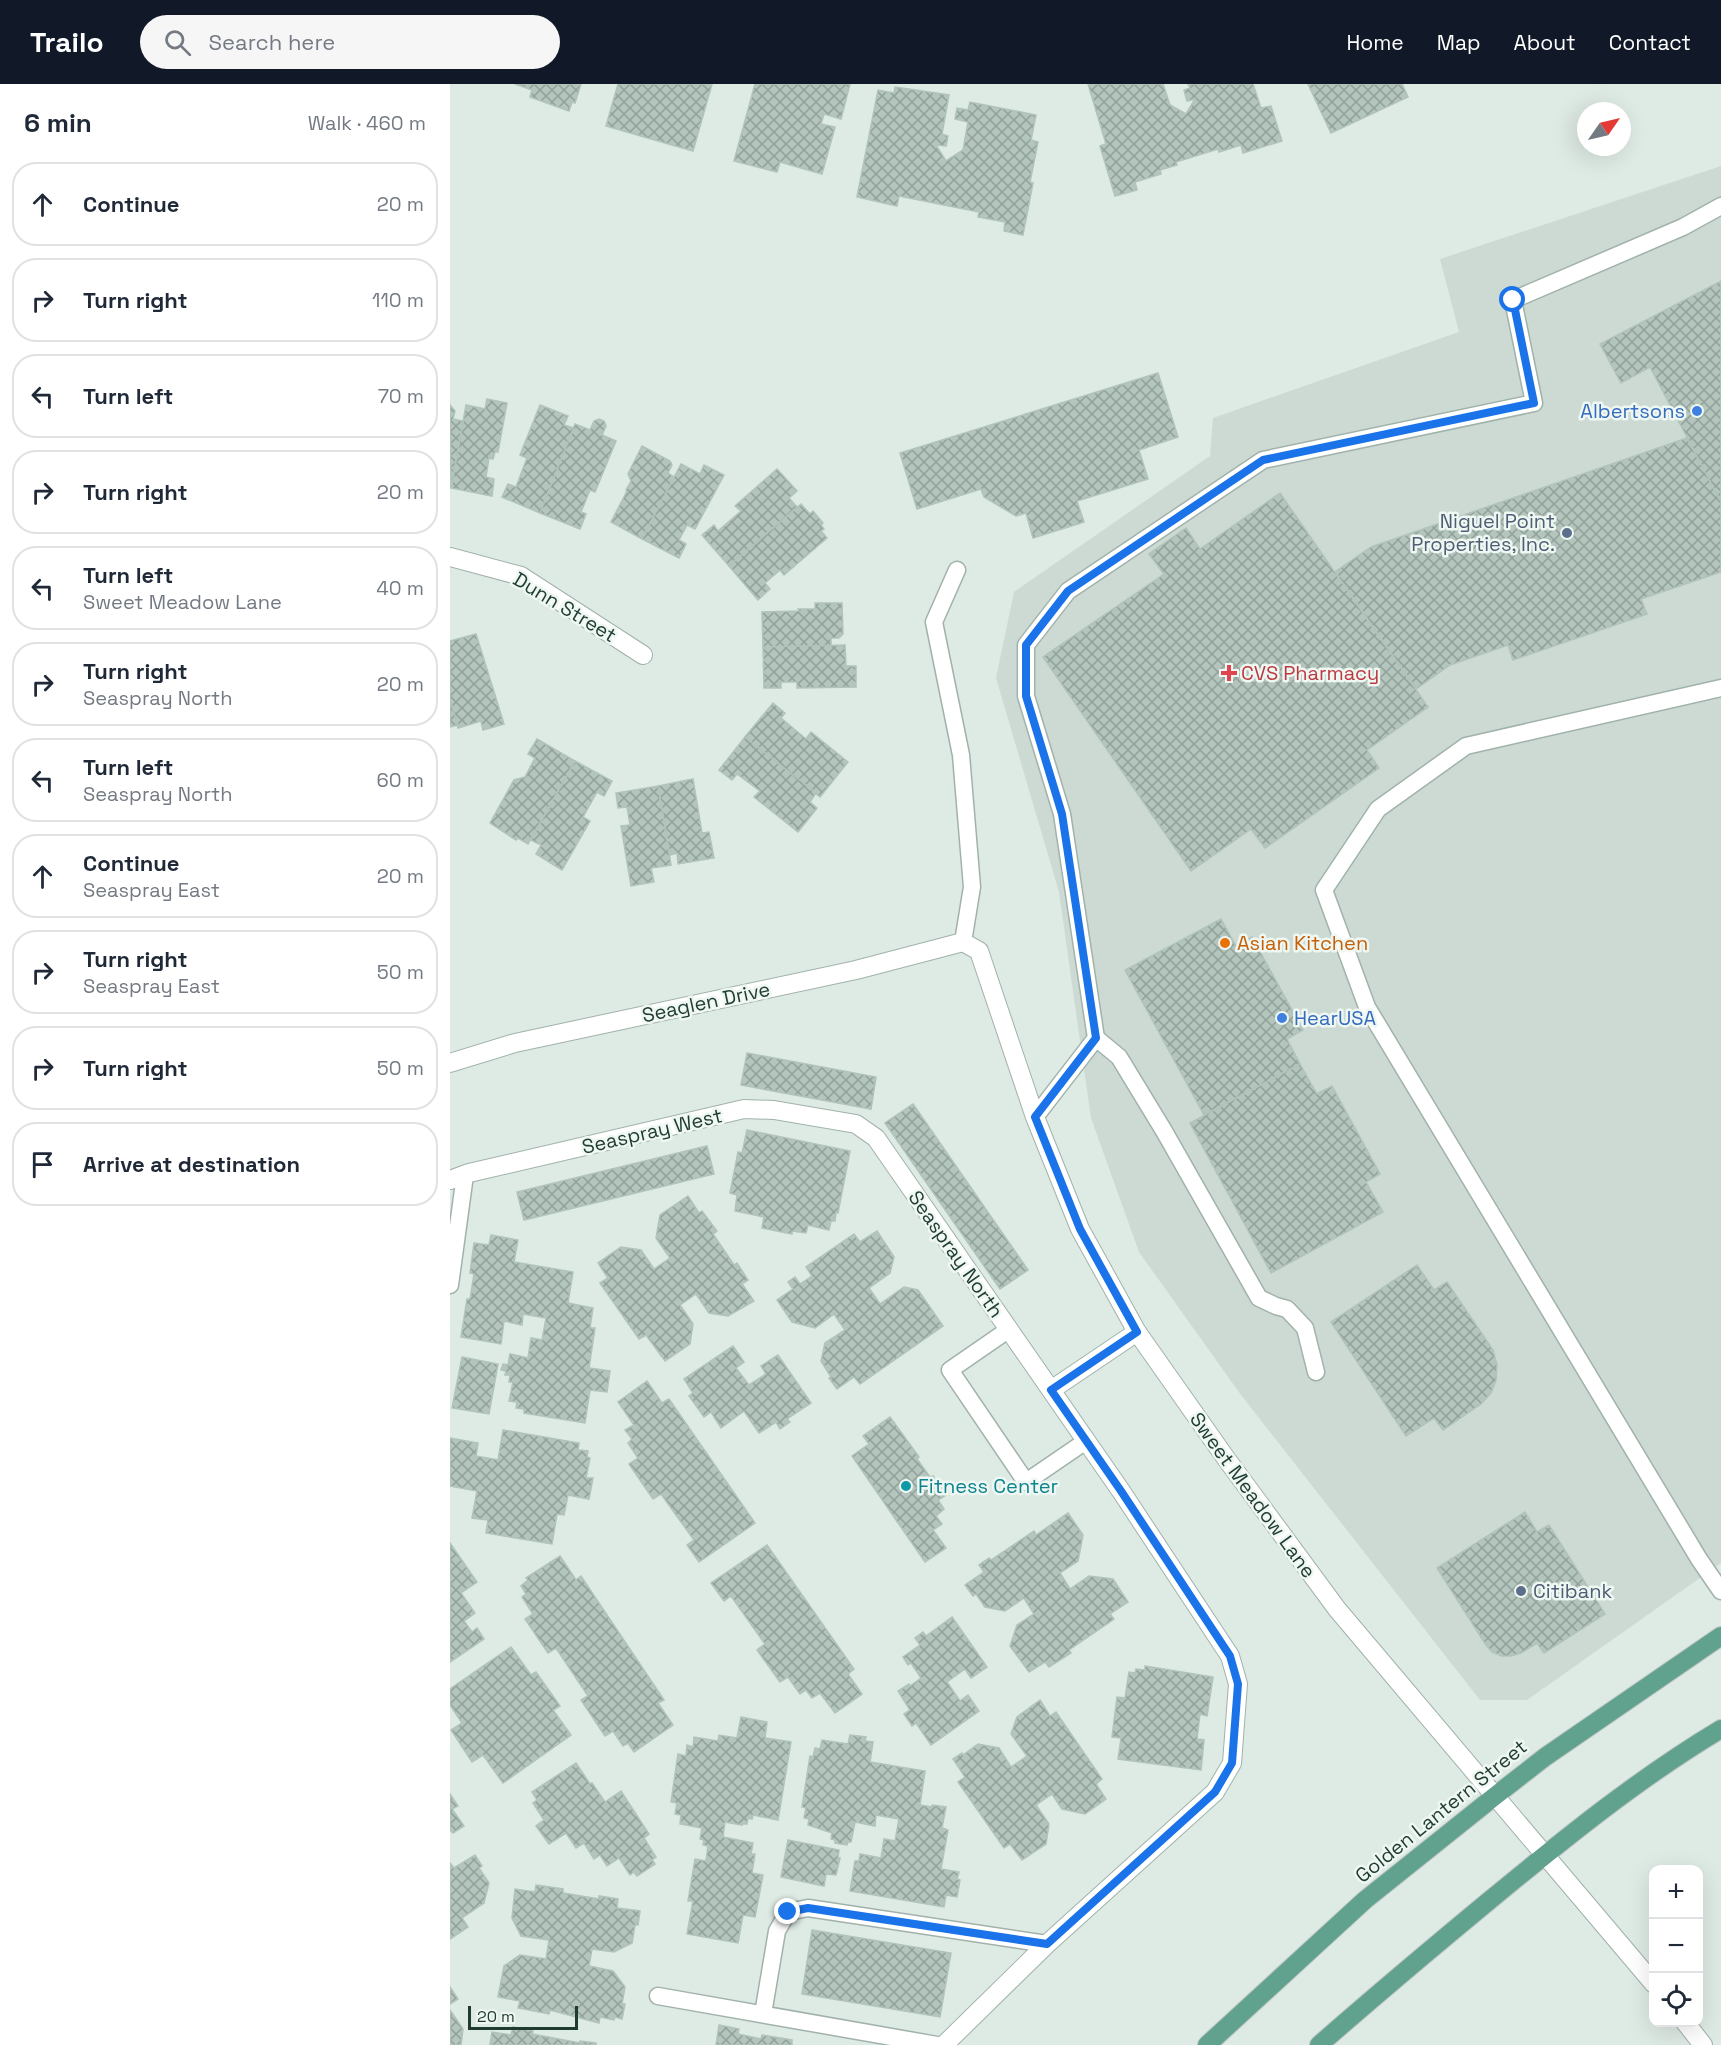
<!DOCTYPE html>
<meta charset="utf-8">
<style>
body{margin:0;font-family:"Space Grotesk",sans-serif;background:#f6f6f7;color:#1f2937}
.controls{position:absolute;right:18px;bottom:18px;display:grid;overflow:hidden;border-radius:12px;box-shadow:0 6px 24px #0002}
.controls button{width:54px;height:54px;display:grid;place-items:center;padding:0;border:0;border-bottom:2px solid #e0e1e3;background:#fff;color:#1f2937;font:30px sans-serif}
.compass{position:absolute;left:1127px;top:18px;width:54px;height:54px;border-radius:50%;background:#fff;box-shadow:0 6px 24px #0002;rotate:56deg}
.scale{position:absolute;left:18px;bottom:15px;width:110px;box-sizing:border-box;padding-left:6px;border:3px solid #1f3b32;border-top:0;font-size:16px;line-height:21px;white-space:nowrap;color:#1f3b32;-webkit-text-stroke:4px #eef7f2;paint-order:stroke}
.stop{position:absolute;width:18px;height:18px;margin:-14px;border:4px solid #1a73e8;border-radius:50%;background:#fff}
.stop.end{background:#1a73e8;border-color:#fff;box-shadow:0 2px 6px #0008}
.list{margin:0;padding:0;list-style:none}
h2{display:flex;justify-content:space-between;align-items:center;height:78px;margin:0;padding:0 24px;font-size:26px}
h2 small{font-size:20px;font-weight:400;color:#747a83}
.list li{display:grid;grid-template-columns:39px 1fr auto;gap:18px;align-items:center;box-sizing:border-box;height:84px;margin:0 12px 12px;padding:0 12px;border:2px solid #e0e1e3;border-radius:24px}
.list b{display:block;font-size:22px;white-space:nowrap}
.list p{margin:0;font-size:20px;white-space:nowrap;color:#747a83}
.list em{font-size:20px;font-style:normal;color:#747a83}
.icon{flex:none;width:33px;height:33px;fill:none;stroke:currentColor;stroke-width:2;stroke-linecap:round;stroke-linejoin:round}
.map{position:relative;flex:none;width:1271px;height:1961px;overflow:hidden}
header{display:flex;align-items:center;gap:36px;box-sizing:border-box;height:84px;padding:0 30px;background:#111827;color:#fff}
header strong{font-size:28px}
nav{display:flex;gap:33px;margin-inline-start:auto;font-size:21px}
.search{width:420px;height:54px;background:#f6f6f7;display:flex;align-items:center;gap:15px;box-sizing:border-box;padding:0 21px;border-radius:33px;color:#747a83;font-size:22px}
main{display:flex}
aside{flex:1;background:#fff}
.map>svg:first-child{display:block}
.built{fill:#ccdad3}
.building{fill:url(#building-cross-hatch);stroke:#b0c4bb;stroke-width:1.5}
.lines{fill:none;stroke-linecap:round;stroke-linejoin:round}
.service-casing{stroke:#a1b2ab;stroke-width:19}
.minor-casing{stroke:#a1b2ab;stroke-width:20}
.tertiary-casing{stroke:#a1b2ab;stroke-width:20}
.primary-casing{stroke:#bcc4c2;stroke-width:20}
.service{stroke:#fff;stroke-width:16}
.minor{stroke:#fff;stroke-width:18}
.tertiary{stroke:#fff;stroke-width:18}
.primary{stroke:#60a28e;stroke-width:18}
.route{stroke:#1a73e8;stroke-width:8}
.shop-dot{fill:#3f7fe0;stroke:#eef7f2;stroke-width:2}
.service-dot{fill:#5c6f8a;stroke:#eef7f2;stroke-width:2}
.health-dot{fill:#e0444e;stroke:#eef7f2;stroke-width:2}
.food-dot{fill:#e8710a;stroke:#eef7f2;stroke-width:2}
.culture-dot{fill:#0f9aa8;stroke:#eef7f2;stroke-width:2}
.labels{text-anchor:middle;stroke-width:5;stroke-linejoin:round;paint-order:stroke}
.shop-label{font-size:20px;fill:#366cbe;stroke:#eef7f2;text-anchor:end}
.service-label{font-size:20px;fill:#4e5e75;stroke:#eef7f2;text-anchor:end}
.street-label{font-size:20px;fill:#1f3b32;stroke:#eef7f2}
.health-label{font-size:20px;fill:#be3a42;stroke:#eef7f2;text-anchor:start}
.food-label{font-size:20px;fill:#c56008;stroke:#eef7f2;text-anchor:start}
.culture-label{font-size:20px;fill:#0d838f;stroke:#eef7f2;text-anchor:start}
</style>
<header>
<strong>Trailo</strong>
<div class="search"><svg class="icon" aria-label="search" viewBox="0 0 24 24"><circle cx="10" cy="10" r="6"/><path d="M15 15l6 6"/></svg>Search here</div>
<nav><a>Home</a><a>Map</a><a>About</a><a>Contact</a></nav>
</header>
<main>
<aside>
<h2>6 min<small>Walk · 460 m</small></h2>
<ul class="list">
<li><svg class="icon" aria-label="ahead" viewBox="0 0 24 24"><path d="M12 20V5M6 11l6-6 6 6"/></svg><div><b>Continue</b></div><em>20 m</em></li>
<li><svg class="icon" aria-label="right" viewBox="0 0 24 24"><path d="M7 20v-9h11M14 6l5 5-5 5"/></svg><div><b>Turn right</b></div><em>110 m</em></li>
<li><svg class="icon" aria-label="left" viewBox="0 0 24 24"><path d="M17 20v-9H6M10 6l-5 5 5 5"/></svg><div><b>Turn left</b></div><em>70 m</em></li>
<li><svg class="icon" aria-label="right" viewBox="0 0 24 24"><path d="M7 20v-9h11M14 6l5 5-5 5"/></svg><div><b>Turn right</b></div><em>20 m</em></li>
<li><svg class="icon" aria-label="left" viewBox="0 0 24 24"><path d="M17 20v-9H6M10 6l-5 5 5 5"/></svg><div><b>Turn left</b><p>Sweet Meadow Lane</p></div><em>40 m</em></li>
<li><svg class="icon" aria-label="right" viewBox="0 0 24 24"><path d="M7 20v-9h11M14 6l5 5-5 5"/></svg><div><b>Turn right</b><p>Seaspray North</p></div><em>20 m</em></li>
<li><svg class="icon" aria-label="left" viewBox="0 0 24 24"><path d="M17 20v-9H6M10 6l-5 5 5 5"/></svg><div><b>Turn left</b><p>Seaspray North</p></div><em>60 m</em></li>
<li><svg class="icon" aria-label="ahead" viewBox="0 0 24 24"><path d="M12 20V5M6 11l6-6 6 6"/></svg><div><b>Continue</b><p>Seaspray East</p></div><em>20 m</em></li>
<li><svg class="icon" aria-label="right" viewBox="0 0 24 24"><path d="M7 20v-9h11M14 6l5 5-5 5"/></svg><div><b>Turn right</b><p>Seaspray East</p></div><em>50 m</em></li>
<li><svg class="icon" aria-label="right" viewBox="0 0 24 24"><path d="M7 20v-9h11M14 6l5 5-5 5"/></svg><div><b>Turn right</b></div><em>50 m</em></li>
<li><svg class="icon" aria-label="arrive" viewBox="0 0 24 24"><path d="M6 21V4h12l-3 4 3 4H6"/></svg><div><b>Arrive at destination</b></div></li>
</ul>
</aside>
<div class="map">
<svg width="1271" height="1961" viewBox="0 0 1271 1961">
<defs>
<pattern id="building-cross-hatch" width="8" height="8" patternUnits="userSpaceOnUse" patternTransform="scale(1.5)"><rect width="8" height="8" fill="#b3c5bd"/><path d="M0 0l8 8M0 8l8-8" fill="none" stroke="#91a19a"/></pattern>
</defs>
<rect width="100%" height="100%" fill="#deeae4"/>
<polygon class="built" points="1271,82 1271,1479 1077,1616 1030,1616 791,1311 689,1168 641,1034 609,808 546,594 564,508 760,372 763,334 1009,248 990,175"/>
<g class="building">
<polygon points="65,0 131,0 125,19 122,18 119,27 80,13 82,6"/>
<polygon points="168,0 262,0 243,67 156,42"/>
<polygon points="305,0 400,0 391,35 374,30 371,40 385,43 372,90 330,78 327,88 284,77"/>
<polygon points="638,0 713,0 720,21 736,30 745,15 737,17 734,6 740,4 738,0 803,0 811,24 821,22 832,57 793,69 791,61 769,68 768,65 726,78 727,81 710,86 711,90 685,98 687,106 665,112 650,62 656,60"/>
<polygon points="858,0 952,0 958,13 881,49"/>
<polygon points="445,3 499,11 492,50 498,52 496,62 486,61 496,77 513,66 518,38 505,35 507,24 518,26 520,18 586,31 581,56 588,58 580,98 583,99 573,151 554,147 555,138 528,133 529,128 449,112 447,122 407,113 428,6 444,9"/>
<polygon points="1271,197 1271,418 1200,283 1171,299 1150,260"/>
<polygon points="708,289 728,353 689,366 698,395 627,417 634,438 583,454 576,429 566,432 534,413 531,405 467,425 450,369"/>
<polygon points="37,315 57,319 48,368 45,368 43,375 39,374 36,393 44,395 42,412 1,404 16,321 35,325"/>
<polygon points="0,321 5,327 3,335 13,337 1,404"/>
<polygon points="90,321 118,332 114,341 124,344 90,429 52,413 58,400 66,403 77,374 70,371"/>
<polygon points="149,335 154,337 156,342 152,351 166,357 145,408 140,406 131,428 136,430 130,445 90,429 125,340 140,346 144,337"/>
<polygon points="1237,354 1271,418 1271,488 1191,515 1197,530 1063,576 1058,561 1000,581 966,605 885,488 921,463"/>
<polygon points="192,362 220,377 222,381 218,389 224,393 192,455 161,438 177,407 176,406 181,397 178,390"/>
<polygon points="231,380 250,390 254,381 274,391 245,445 237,441 229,456 236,460 229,474 192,455"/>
<polygon points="327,385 347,407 339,414 347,423 279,482 252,451 264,441 268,447 291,427 285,422"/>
<polygon points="830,409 978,623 917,666 929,684 815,764 801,745 741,787 593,573 714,490 699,470 736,444 750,465"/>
<polygon points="351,420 360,430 363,427 373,439 371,441 374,445 371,447 377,454 334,491 330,486 315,499 320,505 308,516 279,482"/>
<polygon points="365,519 392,519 393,550 389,554 381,554 381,562 313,563 312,528 349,527 348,525 365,525"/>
<polygon points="26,550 54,640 33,646 31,637 8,644 0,616 0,557"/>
<polygon points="395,561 396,582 406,582 406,603 347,604 347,598 331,598 331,604 314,604 313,563"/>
<polygon points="0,616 8,641 0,643"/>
<polygon points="323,619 335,629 331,634 356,655 361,648 398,678 370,713 295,653"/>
<polygon points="295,653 366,709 360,718 367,724 348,748 304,713 310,707 287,690 282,696 269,686"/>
<polygon points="87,655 125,677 78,760 68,754 66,756 40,739 64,696 75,693 85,674 78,670"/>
<polygon points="125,677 162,697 154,712 147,708 133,733 140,737 112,786 86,770 91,761 81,756"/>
<polygon points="243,695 252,749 259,748 264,774 228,780 227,769 220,771 208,702"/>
<polygon points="208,702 221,781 201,784 204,798 181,802 171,742 180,741 177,723 168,724 166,709"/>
<polygon points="771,835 786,862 802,853 853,946 837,955 850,980 754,1031 675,886"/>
<polygon points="297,969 426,993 421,1025 291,1001"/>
<polygon points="850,980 867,1010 882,1002 930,1090 916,1098 933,1128 821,1189 740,1039"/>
<polygon points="463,1020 578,1186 550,1205 435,1039"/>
<polygon points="297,1046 400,1067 388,1129 386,1128 385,1137 381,1137 379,1146 358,1141 356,1149 342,1147 342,1150 312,1144 314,1133 285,1127 287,1111 280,1109 288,1068 292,1069"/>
<polygon points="257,1062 264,1090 74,1136 67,1108"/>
<polygon points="238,1112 249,1129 252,1127 267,1147 263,1150 284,1181 287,1179 298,1196 292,1200 304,1217 278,1232 259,1229 246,1210 230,1221 243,1240 240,1260 215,1277 196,1251 189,1255 150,1199 158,1194 148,1179 171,1163 191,1166 204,1185 220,1174 206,1154 210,1131"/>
<polygon points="427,1147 444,1173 440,1189 419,1204 430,1220 454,1203 468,1206 493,1242 410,1300 404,1293 387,1305 379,1294 381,1293 371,1277 375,1259 395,1246 384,1230 365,1244 342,1238 327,1216 343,1205 338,1198 345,1193 350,1200 362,1192 356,1183 404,1150 410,1158"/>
<polygon points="41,1151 68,1156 64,1178 123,1188 118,1219 143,1224 140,1244 145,1244 139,1284 160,1287 157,1308 140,1306 135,1339 74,1329 74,1325 66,1324 67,1318 59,1317 63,1298 59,1298 60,1291 55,1291 56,1287 51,1286 53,1280 58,1281 60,1270 78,1274 81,1254 92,1256 96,1234 73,1230 72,1241 54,1237 51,1260 11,1253 17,1215 20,1215 24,1190 20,1189 24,1159 39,1161"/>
<polygon points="967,1181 984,1206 997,1198 1043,1266 1047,1281 1046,1296 1041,1309 1031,1320 993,1346 984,1334 956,1352 881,1238"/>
<polygon points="283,1262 294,1278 286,1284 299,1301 316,1290 311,1282 328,1271 361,1319 337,1335 340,1338 330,1345 326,1338 309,1349 294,1327 271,1344 261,1328 254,1333 239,1312 243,1309 234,1295"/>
<polygon points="12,1273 48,1280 39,1330 2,1324"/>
<polygon points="197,1297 212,1319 219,1315 305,1439 249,1478 237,1461 244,1456 211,1410 203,1415 179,1380 188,1374 178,1359 182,1355 175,1346 184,1341 168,1318"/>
<polygon points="440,1333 469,1373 467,1375 480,1393 483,1392 496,1411 488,1416 494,1425 486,1432 492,1440 483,1446 496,1464 475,1478 402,1372 419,1360 413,1352"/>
<polygon points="53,1346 129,1359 128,1366 138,1367 137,1373 140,1374 136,1394 143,1394 139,1415 118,1411 114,1431 107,1430 102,1460 36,1449 38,1436 22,1434 27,1407 0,1402 0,1354 28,1359 26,1372 48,1376"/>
<polygon points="1075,1428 1087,1448 1099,1441 1155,1530 1094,1569 1087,1559 1071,1569 1061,1572 1052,1572 1042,1568 1036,1561 987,1484"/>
<polygon points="618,1429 633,1451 628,1477 610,1489 620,1505 639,1492 663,1495 678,1518 660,1530 664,1535 619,1566 621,1569 599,1583 595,1578 579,1588 560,1562 567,1541 584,1530 574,1514 555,1527 535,1523 526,1510 523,1512 515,1501 534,1488 529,1481 539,1474 541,1476 584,1447 586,1451"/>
<polygon points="0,1459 27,1498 11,1509 25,1529 14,1537 22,1548 27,1544 34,1555 0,1578"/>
<polygon points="317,1461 404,1585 398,1590 412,1610 385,1629 370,1609 362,1614 356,1606 350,1610 338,1593 330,1598 307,1566 315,1560 281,1512 274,1517 261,1499"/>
<polygon points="110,1472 126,1496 131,1492 214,1616 208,1619 223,1641 184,1668 178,1659 173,1662 163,1647 155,1652 131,1616 138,1612 106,1564 98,1569 75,1535 83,1530 72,1513 76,1510 71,1502 78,1496 76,1494"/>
<polygon points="502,1533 537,1583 521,1594 515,1585 497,1598 510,1617 518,1611 529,1627 481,1661 466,1639 462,1642 454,1630 460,1626 448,1607 459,1600 460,1602 471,1594 461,1579 458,1581 453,1573 470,1561 465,1554 473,1548 476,1552"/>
<polygon points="61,1563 81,1591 86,1588 110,1622 103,1626 121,1651 53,1699 33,1671 22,1678 1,1646 12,1639 0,1621 0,1605"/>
<polygon points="695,1582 763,1593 757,1632 750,1630 747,1655 754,1656 751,1686 668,1675 671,1654 662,1653 667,1613 675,1614 679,1588 685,1589 686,1585 695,1586"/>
<polygon points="590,1616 600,1632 606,1628 652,1695 646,1700 656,1715 635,1730 612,1725 602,1710 586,1721 599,1740 596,1760 572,1776 560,1760 554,1764 508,1698 515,1693 503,1675 512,1669 513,1671 528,1660 549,1664 561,1683 577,1672 561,1650 567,1633"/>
<polygon points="291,1633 317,1638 315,1654 341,1658 328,1736 303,1731 302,1735 298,1734 297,1740 292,1740 292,1741 275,1738 273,1753 303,1759 301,1770 305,1770 302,1789 313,1791 305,1833 293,1831 288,1859 237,1850 243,1817 238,1817 245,1775 256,1777 258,1762 253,1761 254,1756 250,1755 252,1744 230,1740 231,1731 225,1730 227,1719 221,1718 228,1670 236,1672 237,1661 243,1663 244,1653 268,1657 269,1651 287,1654"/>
<polygon points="400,1651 416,1653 415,1657 423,1658 420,1678 475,1687 470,1721 482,1723 482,1721 496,1723 492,1744 498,1746 491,1785 509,1788 507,1795 510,1796 507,1813 496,1811 494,1823 400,1807 405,1777 409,1777 410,1770 431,1774 434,1755 445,1757 449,1735 426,1731 425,1742 405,1738 401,1758 398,1758 397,1761 385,1759 385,1756 381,1755 382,1749 358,1741 359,1735 354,1734 356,1724 352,1723 360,1672 363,1673 365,1664 370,1665 372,1656 398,1660"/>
<polygon points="126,1679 140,1700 142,1699 155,1718 171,1707 199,1750 194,1754 206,1773 202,1776 205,1780 187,1792 184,1788 180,1791 169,1774 157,1782 150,1771 144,1775 134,1759 126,1764 116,1749 99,1760 86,1742 94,1736 83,1719 87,1716 82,1708"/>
<polygon points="0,1710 8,1722 2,1725 14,1742 3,1749 0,1746"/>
<polygon points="338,1756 389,1766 388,1774 390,1774 386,1791 376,1790 374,1802 331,1793"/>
<polygon points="25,1771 32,1782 29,1784 39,1799 34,1819 12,1834 18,1843 0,1855 0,1779 4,1784"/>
<polygon points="86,1801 113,1805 113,1809 149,1815 149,1812 168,1815 167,1824 190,1827 188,1841 185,1841 182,1859 164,1868 142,1865 139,1882 163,1887 175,1903 172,1920 175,1920 172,1935 165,1933 164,1936 150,1933 149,1939 100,1926 99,1930 68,1924 70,1917 48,1913 54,1882 70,1871 96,1875 99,1856 71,1852 62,1834 65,1805 85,1808"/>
<polygon points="362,1846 501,1869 490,1933 352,1910"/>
<polygon points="0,1903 8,1915 0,1920"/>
<polygon points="0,1926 13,1945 11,1961 0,1961"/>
<polygon points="269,1941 289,1945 288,1950 311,1955 312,1951 342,1956 342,1961 266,1961"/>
<polygon points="63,1943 83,1947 82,1950 130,1959 130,1957 146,1959 146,1961 40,1961 42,1948 61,1951"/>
</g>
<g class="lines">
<g class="service-casing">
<g id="service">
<polyline points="507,486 484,538 511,671 522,803 513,858"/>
<polyline points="1271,604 1016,662 928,725 874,806 917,923 1249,1475 1271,1507"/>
<polyline points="646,954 669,973 714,1047 809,1214 826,1222 837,1225 855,1244 866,1288"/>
<polyline points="585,1033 646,954 612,730 576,612 576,561 618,507 813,376 1084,319 1063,216 1233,143 1271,122"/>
<polyline points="0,1201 15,1091"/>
<polyline points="558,1246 500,1286 576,1398 636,1357"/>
<polyline points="208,1912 487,1961"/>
<polyline points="313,1930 327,1847 338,1828 358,1824 597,1860"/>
</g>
</g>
<g class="minor-casing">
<g id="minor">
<polyline points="0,473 71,492 193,571"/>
<polyline points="0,1096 19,1089 294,1025 324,1026 406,1040 426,1054 671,1407 780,1572 788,1600 782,1679 765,1708 597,1860 494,1961"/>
<polyline points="601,1306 687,1248"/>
<polyline points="1094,1770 1204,1900"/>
<polyline points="1235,1938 1253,1961"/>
</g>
</g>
<g class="tertiary-casing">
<polyline id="tertiary" points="0,979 65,959 406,886 513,858 529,867 585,1033 630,1145 687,1248 775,1373 887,1525 1094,1770"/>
</g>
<g class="primary-casing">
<g id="primary">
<polyline points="757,1961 915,1816 1045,1712 1095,1673 1271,1552"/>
<path d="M869 1961C925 1912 982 1864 1040 1816 1114 1755 1189 1694 1271 1645"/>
</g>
</g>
<use href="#service" class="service"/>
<use href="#minor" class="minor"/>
<use href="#tertiary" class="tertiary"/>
<use href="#primary" class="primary"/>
</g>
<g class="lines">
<polyline class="route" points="338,1828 358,1824 597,1860 765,1708 782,1679 788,1600 780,1572 671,1407 601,1306 687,1248 630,1145 585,1033 646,954 612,730 576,612 576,561 618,507 813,376 1084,319 1063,216"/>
</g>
<g class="shop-dot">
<circle cx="1247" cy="327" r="6"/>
<circle cx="832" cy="934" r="6"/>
</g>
<g class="service-dot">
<circle cx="1117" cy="449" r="6"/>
<circle cx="1071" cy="1507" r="6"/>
</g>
<path class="health-dot" d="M776 580h6v6h6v6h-6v6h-6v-6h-6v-6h6z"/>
<circle class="food-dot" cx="775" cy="859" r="6"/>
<circle class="culture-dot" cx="456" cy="1402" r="6"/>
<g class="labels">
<g class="shop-label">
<text x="1235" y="334">Albertsons</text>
<text x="844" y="941" text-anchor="start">HearUSA</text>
</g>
<g class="service-label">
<text x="1105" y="444">Niguel Point<tspan x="1105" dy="23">Properties, Inc.</tspan></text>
<text x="1083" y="1514" text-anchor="start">Citibank</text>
</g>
<g class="street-label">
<text transform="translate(115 523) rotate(31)" y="7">Dunn Street</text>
<text transform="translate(256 918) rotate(-12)" y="7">Seaglen Drive</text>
<text transform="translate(202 1047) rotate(-13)" y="7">Seaspray West</text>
<text transform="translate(506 1170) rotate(55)" y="7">Seaspray North</text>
<text transform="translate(803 1411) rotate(54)" y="7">Sweet Meadow Lane</text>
<text transform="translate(991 1727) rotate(-39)" y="7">Golden Lantern Street</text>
</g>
<g class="health-label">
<text x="791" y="596">CVS Pharmacy</text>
</g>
<g class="food-label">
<text x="787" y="866">Asian Kitchen</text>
</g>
<g class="culture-label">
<text x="468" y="1409">Fitness Center</text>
</g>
</g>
</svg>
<div class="controls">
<button>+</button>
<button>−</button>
<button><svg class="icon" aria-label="locate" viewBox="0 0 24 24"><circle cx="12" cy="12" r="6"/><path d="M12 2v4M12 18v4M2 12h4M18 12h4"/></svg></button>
</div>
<svg class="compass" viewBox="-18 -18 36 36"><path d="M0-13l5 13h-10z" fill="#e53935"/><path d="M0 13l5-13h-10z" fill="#747a83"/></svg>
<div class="scale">20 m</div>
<div class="stop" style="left:1063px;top:216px"></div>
<div class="stop end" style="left:338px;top:1828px"></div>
</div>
</main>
